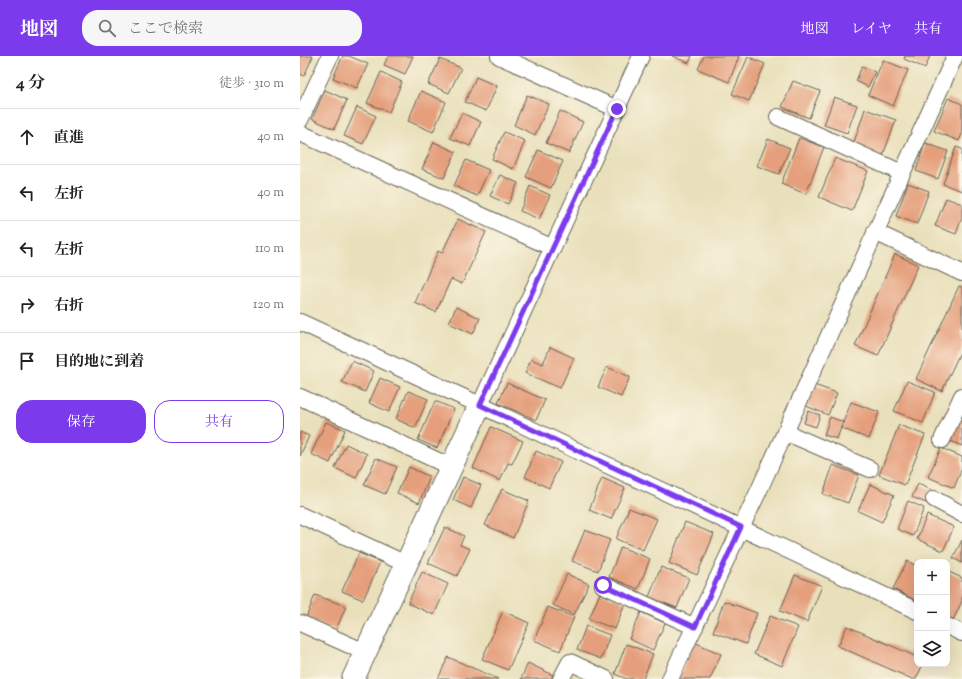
<!DOCTYPE html>
<html lang="ja">
<meta charset="utf-8">
<style>
body{margin:0;font-family:"Sorts Mill Goudy","Noto Serif JP",serif;background:#f6f6f6;color:#202124}
.controls{position:absolute;right:12px;bottom:12px;display:grid;overflow:hidden;border-radius:8px;box-shadow:0 4px 16px #0002}
.controls button{width:36px;height:36px;display:grid;place-items:center;padding:0;border:0;border-bottom:1px solid #e0e0e0;background:#fff;color:#202124;font:20px sans-serif}
.stop{position:absolute;width:12px;height:12px;margin:-9px;border:3px solid #7c3aed;border-radius:50%;background:#fff}
.stop.end{background:#7c3aed;border-color:#fff;box-shadow:0 1px 4px #0008}
.list{margin:0;padding:0;list-style:none}
h2{display:flex;justify-content:space-between;align-items:center;height:52px;margin:0;padding:0 16px;font-size:17px}
h2 small{font-size:13px;font-weight:400;color:#757577}
.list li{display:grid;grid-template-columns:26px 1fr auto;gap:12px;align-items:center;box-sizing:border-box;height:56px;padding:0 16px;border-top:1px solid #e0e0e0}
.list b{display:block;font-size:15px;white-space:nowrap}
.list em{font-size:13px;font-style:normal;color:#757577}
.actions{display:flex;gap:8px;padding:12px 16px}
.actions a{flex:1;padding:9px 0;border:1px solid #7c3aed;border-radius:16px;text-align:center;font-size:14px;color:#7c3aed}
.actions .main{background:#7c3aed;color:#fff}
.icon{flex:none;width:22px;height:22px;fill:none;stroke:currentColor;stroke-width:2;stroke-linecap:round;stroke-linejoin:round}
.map{position:relative;flex:none;width:662px;height:623px;overflow:hidden}
header{display:flex;align-items:center;gap:24px;box-sizing:border-box;height:56px;padding:0 20px;background:#7c3aed;color:#fff}
header strong{font-size:19px}
nav{display:flex;gap:22px;margin-inline-start:auto;font-size:14px}
.search{width:280px;height:36px;background:#f6f6f6;display:flex;align-items:center;gap:10px;box-sizing:border-box;padding:0 14px;border-radius:16px;color:#757577;font-size:15px}
main{display:flex}
aside{flex:1;background:#fff}
.map>svg:first-child{display:block}
.building{fill:#e59f7c}
.lines{fill:none;stroke-linecap:round;stroke-linejoin:round}
.street-casing{stroke:#646154;stroke-width:18}
.secondary-casing{stroke:#646154;stroke-width:24}
.street{stroke:#fff;stroke-width:16}
.secondary{stroke:#fff;stroke-width:22}
.route{stroke:#7c3aed;stroke-width:5}
</style>
<header>
<strong>地図</strong>
<div class="search"><svg class="icon" aria-label="search" viewBox="0 0 24 24"><circle cx="10" cy="10" r="6"/><path d="M15 15l6 6"/></svg>ここで検索</div>
<nav><a>地図</a><a>レイヤ</a><a>共有</a></nav>
</header>
<main>
<aside>
<h2>4 分<small>徒歩 · 310 m</small></h2>
<ul class="list">
<li><svg class="icon" aria-label="ahead" viewBox="0 0 24 24"><path d="M12 20V5M6 11l6-6 6 6"/></svg><div><b>直進</b></div><em>40 m</em></li>
<li><svg class="icon" aria-label="left" viewBox="0 0 24 24"><path d="M17 20v-9H6M10 6l-5 5 5 5"/></svg><div><b>左折</b></div><em>40 m</em></li>
<li><svg class="icon" aria-label="left" viewBox="0 0 24 24"><path d="M17 20v-9H6M10 6l-5 5 5 5"/></svg><div><b>左折</b></div><em>110 m</em></li>
<li><svg class="icon" aria-label="right" viewBox="0 0 24 24"><path d="M7 20v-9h11M14 6l5 5-5 5"/></svg><div><b>右折</b></div><em>120 m</em></li>
<li><svg class="icon" aria-label="arrive" viewBox="0 0 24 24"><path d="M6 21V4h12l-3 4 3 4H6"/></svg><div><b>目的地に到着</b></div></li>
</ul>
<div class="actions"><a class="main">保存</a><a>共有</a></div>
</aside>
<div class="map">
<svg width="662" height="623" viewBox="0 0 662 623">
<rect width="100%" height="100%" fill="#fcf5e5"/>
<filter id="ink" filterUnits="userSpaceOnUse"><feTurbulence type="fractalNoise" baseFrequency=".025" numOctaves="2"/><feDisplacementMap in="SourceGraphic" scale="8" xChannelSelector="R" yChannelSelector="G"/><feConvolveMatrix kernelMatrix="1 2 1 2 8 2 1 2 1" color-interpolation-filters="sRGB"/></filter>
<filter id="wash" filterUnits="userSpaceOnUse"><feTurbulence type="fractalNoise" baseFrequency=".012" numOctaves="4" result="noise"/><feDisplacementMap in="SourceGraphic" scale="16" xChannelSelector="R" yChannelSelector="G"/><feGaussianBlur stdDeviation="0.9" result="paint"/><feColorMatrix in="noise" values="0 0 0 0 0 0 0 0 0 0 0 0 0 0 0 0 0 1.4 0 .05"/><feComposite in="paint" operator="in"/></filter>
<g filter="url(#wash)">
<rect width="100%" height="100%" fill="#e9e0bb"/>
<g id="blocks">
<g class="building">
<polygon points="0,0 13,0 4,20 0,18"/>
<polygon points="43,0 49,0 68,8 57,32 33,22"/>
<polygon points="88,0 113,0 105,18 84,9"/>
<polygon points="372,0 392,0 389,7"/>
<polygon points="404,0 439,0 429,26 398,13"/>
<polygon points="605,0 630,0 625,12 604,3"/>
<polygon points="448,1 465,8 449,45 432,38"/>
<polygon points="140,3 161,12 149,37 128,28"/>
<polygon points="583,4 608,14 593,50 568,39"/>
<polygon points="562,10 575,16 568,31 556,25"/>
<polygon points="81,16 102,26 89,56 67,47"/>
<polygon points="176,21 197,30 186,55 165,46"/>
<polygon points="493,25 520,35 509,62 482,51"/>
<polygon points="25,34 47,44 34,73 12,63"/>
<polygon points="121,35 146,46 133,76 108,65"/>
<polygon points="227,39 249,48 235,79 214,69"/>
<polygon points="534,41 557,49 547,77 524,69"/>
<polygon points="648,42 662,48 662,78 659,85 634,75"/>
<polygon points="57,51 76,60 63,88 44,80"/>
<polygon points="565,53 596,64 583,99 553,89"/>
<polygon points="260,55 283,66 269,97 246,87"/>
<polygon points="162,57 181,66 170,90 150,82"/>
<polygon points="204,76 225,85 213,113 192,103"/>
<polygon points="499,82 524,91 506,138 481,128"/>
<polygon points="468,83 490,92 479,118 457,110"/>
<polygon points="134,86 156,96 144,122 122,113"/>
<polygon points="625,87 648,95 638,123 616,115"/>
<polygon points="656,91 662,93 662,135 643,128"/>
<polygon points="238,94 263,105 251,132 226,121"/>
<polygon points="535,102 568,115 552,155 519,141"/>
<polygon points="166,104 189,114 177,140 154,130"/>
<polygon points="200,119 218,127 208,148 190,140"/>
<polygon points="608,127 629,135 617,168 596,160"/>
<polygon points="230,130 250,139 239,163 220,155"/>
<polygon points="646,142 662,148 662,161 656,178 635,170"/>
<polygon points="158,163 186,176 162,228 151,223 136,256 115,247 138,195 142,197"/>
<polygon points="595,198 618,209 578,300 555,290"/>
<polygon points="659,230 662,231 662,292 642,335 616,323"/>
<polygon points="156,251 180,262 173,278 149,267"/>
<polygon points="250,291 274,302 260,332 225,317 231,303 243,308"/>
<polygon points="52,305 74,315 65,336 42,326"/>
<polygon points="307,311 330,321 321,341 298,331"/>
<polygon points="80,322 100,331 89,356 69,347"/>
<polygon points="607,325 635,336 623,367 594,355"/>
<polygon points="207,327 245,344 236,364 198,347"/>
<polygon points="514,329 537,337 528,359 506,350"/>
<polygon points="108,335 128,343 115,372 96,363"/>
<polygon points="135,345 154,353 137,392 118,384"/>
<polygon points="551,346 579,356 569,383 541,372"/>
<polygon points="508,355 520,359 516,371 504,367"/>
<polygon points="662,358 662,390 648,384"/>
<polygon points="530,361 543,366 537,383 524,379"/>
<polygon points="26,366 45,374 30,407 11,398"/>
<polygon points="599,369 625,379 605,429 579,419"/>
<polygon points="191,371 223,385 212,408 208,407 200,425 173,412"/>
<polygon points="0,376 9,380 0,400"/>
<polygon points="46,388 67,398 56,422 35,412"/>
<polygon points="641,392 662,401 662,412 654,432 628,421"/>
<polygon points="236,395 261,406 249,432 225,421"/>
<polygon points="76,402 97,411 85,438 64,429"/>
<polygon points="533,409 559,419 548,447 523,438"/>
<polygon points="109,411 130,421 119,447 97,437"/>
<polygon points="163,421 181,429 171,452 153,444"/>
<polygon points="302,422 325,432 311,463 289,454"/>
<polygon points="570,428 594,439 582,466 558,455"/>
<polygon points="618,428 632,434 626,447 612,441"/>
<polygon points="202,433 229,445 213,482 185,469"/>
<polygon points="608,445 624,452 613,480 597,473"/>
<polygon points="329,452 357,463 343,494 316,483"/>
<polygon points="627,459 654,471 643,495 617,483"/>
<polygon points="385,466 414,478 397,519 369,507"/>
<polygon points="145,471 164,480 160,489 170,493 157,520 128,507"/>
<polygon points="285,474 310,484 298,515 272,505"/>
<polygon points="662,484 662,507 653,502"/>
<polygon points="321,491 350,503 338,533 309,521"/>
<polygon points="59,497 80,506 63,544 42,535"/>
<polygon points="607,505 617,510 617,545 593,533"/>
<polygon points="361,511 389,522 377,552 349,541"/>
<polygon points="647,515 662,522 662,545 653,564 647,561"/>
<polygon points="122,516 148,528 134,559 108,547"/>
<polygon points="267,518 289,528 274,559 253,549"/>
<polygon points="495,519 522,530 507,566 480,555"/>
<polygon points="300,537 325,547 315,573 289,563"/>
<polygon points="15,539 46,550 36,574 6,562"/>
<polygon points="424,545 457,557 446,588 413,576"/>
<polygon points="248,551 274,561 260,595 234,584"/>
<polygon points="203,555 229,567 208,614 182,603"/>
<polygon points="341,556 365,567 353,594 329,583"/>
<polygon points="470,560 498,571 482,610 454,598"/>
<polygon points="286,570 310,579 301,603 277,594"/>
<polygon points="547,570 617,601 617,608 623,608 616,623 612,623 538,590"/>
<polygon points="394,586 421,598 410,623 378,623"/>
<polygon points="326,588 353,598 343,623 327,623 315,618"/>
<polygon points="148,601 198,623 138,623"/>
<polygon points="228,607 253,619 251,623 221,623"/>
</g>
</g>
</g>
<g filter="url(#ink)">
<use href="#blocks" fill-opacity="0" stroke="#646154" stroke-width="1"/>
<g class="lines">
<g class="street-casing">
<g id="street">
<polyline points="199,0 317,53"/>
<polyline points="478,61 602,117"/>
<polyline points="0,64 30,0"/>
<polyline points="0,77 253,192"/>
<polyline points="575,176 662,217"/>
<polyline points="0,266 180,349 617,555"/>
<polyline points="0,341 151,411"/>
<polyline points="180,349 341,0"/>
<polyline points="485,376 570,413"/>
<polyline points="642,384 662,340"/>
<polyline points="634,443 662,458"/>
<polyline points="0,459 106,508"/>
<polyline points="303,529 395,571"/>
<polyline points="0,567 65,596"/>
<polyline points="647,570 662,577"/>
<polyline points="261,623 270,606 306,623"/>
<polyline points="370,623 460,432 655,0"/>
</g>
</g>
<g class="secondary-casing">
<polyline id="secondary" points="53,623 180,349"/>
</g>
<use href="#street" class="street"/>
<use href="#secondary" class="secondary"/>
</g>
</g>
<g class="lines" filter="url(#ink)">
<polyline class="route" points="303,529 395,571 441,471 180,349 317,53"/>
</g>
</svg>
<div class="controls">
<button>+</button>
<button>−</button>
<button><svg class="icon" aria-label="layers" viewBox="0 0 24 24"><path d="M12 4l9 5-9 5-9-5zM3 14l9 5 9-5"/></svg></button>
</div>
<div class="stop" style="left:303px;top:529px"></div>
<div class="stop end" style="left:317px;top:53px"></div>
</div>
</main>
